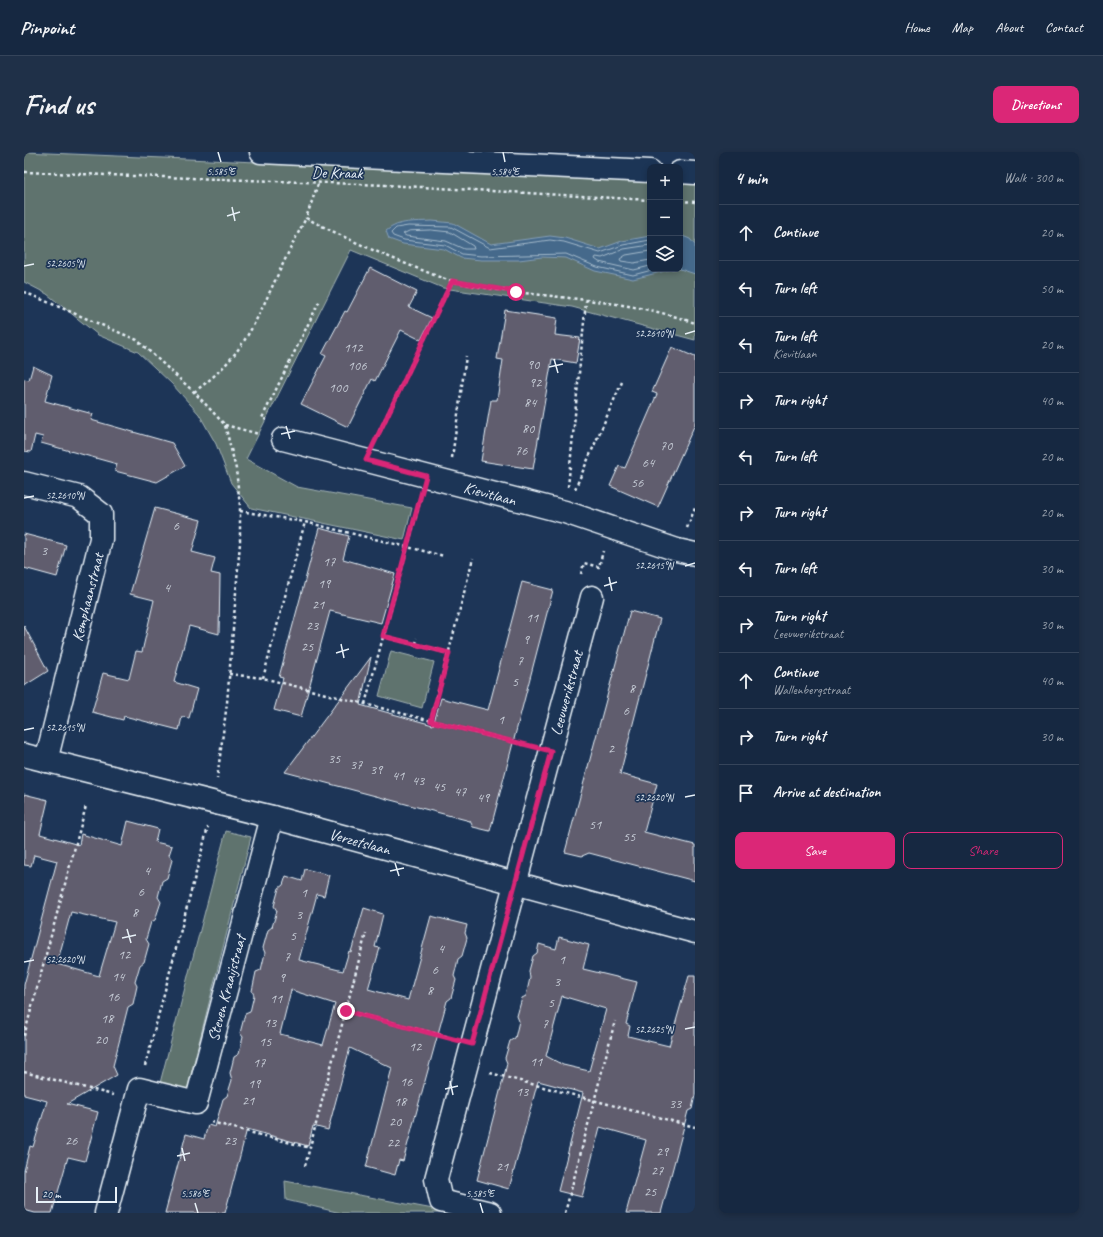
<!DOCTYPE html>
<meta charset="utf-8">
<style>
body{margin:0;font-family:Caveat,sans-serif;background:#1f3048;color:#f1f3f6}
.controls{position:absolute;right:12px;top:12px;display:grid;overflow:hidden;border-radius:8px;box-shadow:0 2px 6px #0003}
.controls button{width:36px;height:36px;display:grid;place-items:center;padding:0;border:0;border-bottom:1px solid #35445a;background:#162841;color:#f1f3f6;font:20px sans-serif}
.scale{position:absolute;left:12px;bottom:10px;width:81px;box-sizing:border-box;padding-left:4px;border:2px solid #e8f1f8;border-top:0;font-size:11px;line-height:14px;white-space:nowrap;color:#e8f1f8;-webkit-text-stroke:3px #1d3557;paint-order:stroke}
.stop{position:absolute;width:12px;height:12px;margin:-9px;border:3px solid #db2777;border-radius:50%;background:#fff}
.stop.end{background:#db2777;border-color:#fff;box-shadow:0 1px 4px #0008}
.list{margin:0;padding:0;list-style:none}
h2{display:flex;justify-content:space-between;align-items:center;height:52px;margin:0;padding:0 16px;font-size:17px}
h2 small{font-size:13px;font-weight:400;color:#9ea6b1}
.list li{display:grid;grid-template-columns:26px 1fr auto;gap:12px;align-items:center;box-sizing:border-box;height:56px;padding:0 16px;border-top:1px solid #35445a}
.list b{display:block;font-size:15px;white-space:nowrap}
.list p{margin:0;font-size:13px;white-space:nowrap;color:#9ea6b1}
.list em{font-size:13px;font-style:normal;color:#9ea6b1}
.actions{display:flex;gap:8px;padding:12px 16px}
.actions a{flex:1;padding:9px 0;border:1px solid #db2777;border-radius:8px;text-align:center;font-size:14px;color:#db2777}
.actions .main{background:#db2777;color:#fff}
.icon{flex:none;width:22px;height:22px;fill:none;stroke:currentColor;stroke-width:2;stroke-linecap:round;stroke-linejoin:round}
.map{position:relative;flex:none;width:671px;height:1061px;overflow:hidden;border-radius:8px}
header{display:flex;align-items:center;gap:24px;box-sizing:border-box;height:56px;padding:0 20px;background:#162841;border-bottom:1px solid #35445a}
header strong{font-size:19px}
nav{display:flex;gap:22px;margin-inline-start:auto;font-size:14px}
.intro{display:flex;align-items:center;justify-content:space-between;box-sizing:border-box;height:96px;padding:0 24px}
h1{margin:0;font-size:28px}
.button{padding:10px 18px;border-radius:8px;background:#db2777;color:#fff;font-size:14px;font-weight:700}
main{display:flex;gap:24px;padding:0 24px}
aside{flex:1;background:#162841;border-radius:8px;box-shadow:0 2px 6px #0003}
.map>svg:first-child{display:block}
.green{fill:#5e736e;stroke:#a3b2b3}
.water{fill:#44698b;stroke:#869fb7}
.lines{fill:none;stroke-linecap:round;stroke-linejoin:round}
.shore{stroke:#a6bbcc;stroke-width:1}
.building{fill:#615d6e;stroke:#e8f1f8;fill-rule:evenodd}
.minor-casing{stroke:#e8f1f8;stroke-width:25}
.path{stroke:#e8f1f8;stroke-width:2.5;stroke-dasharray:3 3;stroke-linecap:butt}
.minor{stroke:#1d3557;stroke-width:22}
.route{stroke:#db2777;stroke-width:5}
.ticks{fill:none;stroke:#e8f1f8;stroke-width:1.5}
.labels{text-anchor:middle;stroke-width:3.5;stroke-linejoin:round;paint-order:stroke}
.number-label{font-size:14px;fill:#c6ccd6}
.street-label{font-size:16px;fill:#e8f1f8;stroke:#1d3557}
.ticks-label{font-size:10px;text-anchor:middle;fill:#e8f1f8;stroke:#1d3557;stroke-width:3.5;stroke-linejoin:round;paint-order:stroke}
</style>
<header>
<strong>Pinpoint</strong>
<nav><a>Home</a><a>Map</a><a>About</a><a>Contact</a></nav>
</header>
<div class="intro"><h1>Find us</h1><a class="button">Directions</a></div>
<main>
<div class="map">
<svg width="671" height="1061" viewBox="0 0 671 1061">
<rect width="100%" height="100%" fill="#1d3557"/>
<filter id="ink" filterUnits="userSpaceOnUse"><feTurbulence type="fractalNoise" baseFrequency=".025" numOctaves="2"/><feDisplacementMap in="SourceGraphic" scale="8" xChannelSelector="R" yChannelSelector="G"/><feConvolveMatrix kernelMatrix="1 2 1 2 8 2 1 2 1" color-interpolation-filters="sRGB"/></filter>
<g filter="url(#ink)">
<g class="green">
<polygon points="0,0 626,27 626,117 656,117 656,29 671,29 671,188 548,155 419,136 327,98 222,307 273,335 388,356 380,388 227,356 207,331 192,292 175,262 148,232 114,200 74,183 23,142 0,130"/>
<polygon points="367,499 410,510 398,556 355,544"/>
<polygon points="202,679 227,685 163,938 136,931"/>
<polygon points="261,1029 409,1057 416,1061 317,1061 262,1048"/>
</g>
<g class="water">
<path d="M408 69 429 71 467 92 526 84 541 86 576 97 598 89 626 84V117H649L609 127 571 119 542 106 518 105 495 108H457L437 106 420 97 379 92 365 87 362 79C375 68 391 70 408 69Z"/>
<polygon points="656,83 666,87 671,93 671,122 656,117"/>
</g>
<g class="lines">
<g class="shore">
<polygon points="407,78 426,80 449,94 450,97 440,97 422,89 382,84 379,82 385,79"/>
<polyline points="626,88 599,93 576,101 540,90 526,88 466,96 427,75 384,74 372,76 367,81 369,84 380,88 421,93 438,102 457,104 542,102 573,115 609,123 632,117"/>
<polyline points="626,93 600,97 578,106 572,105 571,107 575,110 610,118 626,114"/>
<polyline points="626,99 602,103 596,107 597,109 610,111 626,108"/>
</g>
</g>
<g class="building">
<polygon points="346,116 393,140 385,155 408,166 397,188 377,178 351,229 348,227 324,275 277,252 302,204 298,202 321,159 323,160"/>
<polygon points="481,158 533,166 531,183 556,186 552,211 528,207 509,317 457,309 467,248 473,248 479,208 473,207"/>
<polygon points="648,195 671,205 671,272 634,355 586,334 595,314 601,316 633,242 628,240"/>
<polygon points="9,214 28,223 21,249 69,262 67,268 148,291 161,314 133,330 91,319 93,312 17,291 19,285 11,283 7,300 0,299 0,227 5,228"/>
<polygon points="131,356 177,368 168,400 191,406 187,421 196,423 195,482 165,474 150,530 173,537 165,566 158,565 155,578 100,564 99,568 68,560 79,521 105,527 112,499 118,500 130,448 106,442"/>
<polygon points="295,376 325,384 319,407 371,422 357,471 306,459 277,565 250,558 259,526 255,525"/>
<polygon points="0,382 42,393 33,425 0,416"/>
<polygon points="498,430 529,438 466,679 449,675 446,669 261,620 347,505 336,553 409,573 417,546 464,558"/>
<polygon points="606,459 636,467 596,622 633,632 620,680 671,693 671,729 565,701 558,704 541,700"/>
<polygon points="0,474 24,519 0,534"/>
<path d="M0 642 24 648 16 682 55 693 57 682 98 694 104 669 134 677 131 690 148 694 145 703 148 708 143 726 138 729 134 745 137 750 131 768 127 770 122 787 125 792 120 810 116 813 111 830 113 834 109 852 104 855 89 914 93 923 43 952 74 960 61 1009 44 1005 28 1061H11L0 1058V1019L6 994 9 995 23 949 0 943V833L33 709 10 703 7 714 0 713ZM47 760 91 770 75 824 33 812Z"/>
<path d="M281 717 305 723 300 744 293 742 275 808 319 819 325 799 327 800 340 756 359 762 351 795 356 796 344 837 384 848 407 764 443 773 441 781 443 786 438 804 434 807 432 816 430 824 432 828 427 846 423 849 379 1009 375 1008 371 1023 342 1015 368 916 326 896 304 978 289 974 284 994 223 977 201 1061H141L162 982 180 987 184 973 191 975 199 947 203 944 208 928 206 921 210 905 215 902 219 885 216 881 221 862 226 860 230 843 228 839 232 820 237 818 241 801 239 796 244 778 248 775 253 759 250 754 255 736 259 733 262 724 278 729ZM267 838 311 852 299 893 256 882Z"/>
<path d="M535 785 565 793 559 817 613 830 602 872 606 874 604 884 645 894 665 824H671V943L668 957 664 959 637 1061H602L622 988 576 975 558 1045 534 1039 559 941 514 929 485 1037 453 1028 481 920 483 911 481 906 486 889 491 886 495 869 493 864 498 846 502 844 506 826 505 819 509 804 513 801 515 792 532 797ZM538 844 582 857 565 919 539 913 522 904Z"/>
</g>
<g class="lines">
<g class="minor-casing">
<g id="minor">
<polyline points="237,0 626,19"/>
<polyline points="656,20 671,21"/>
<polyline points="259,287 541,360 653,398 671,402"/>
<polyline points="0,331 55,345 77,362 77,387 22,609"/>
<polyline points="0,603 248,665 671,780"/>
<polyline points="82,1061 115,937 172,951 248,665"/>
<polyline points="466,1061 417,1049 412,1027 568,445"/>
</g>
</g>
<g class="path">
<polyline points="0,20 362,33 626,48"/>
<path d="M294 32 282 66C319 85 356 102 395 117 406 121 418 127 429 129 509 148 593 143 671 171"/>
<polyline points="656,49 671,50"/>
<polyline points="0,140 113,188 170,240 201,273 212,317 216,354 216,391 203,551 193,627"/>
<path d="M170 240C221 203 231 170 257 116 265 99 273 83 282 66"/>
<polyline points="243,268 238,266 296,148"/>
<polyline points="201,273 235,282"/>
<polyline points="353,285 428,129"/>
<polyline points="428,306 442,204"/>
<polyline points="544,335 562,149"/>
<polyline points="551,337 598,230"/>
<polyline points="216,359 281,370 420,404"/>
<polyline points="663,376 671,356"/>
<polyline points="557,422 560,411 575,415 579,399"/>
<polyline points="359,484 425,501"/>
<polyline points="392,492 393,486"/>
<polyline points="205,522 239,526 502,593"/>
<polyline points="239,526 281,370"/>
<polyline points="341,552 396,348"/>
<polyline points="407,569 449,406"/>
<polyline points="321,859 424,885"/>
<polyline points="0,884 62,654"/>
<polyline points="121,914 184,675"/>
<polyline points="0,920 89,943"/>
<polyline points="466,921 671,975"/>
<polyline points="187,970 286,996"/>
<polyline points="281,1014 342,781"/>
<polyline points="541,1061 591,869"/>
</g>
<use href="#minor" class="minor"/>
</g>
</g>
<g class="lines" filter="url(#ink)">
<polyline class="route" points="322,859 448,892 527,599 407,569 425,501 359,484 402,324 342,308 428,129 492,140"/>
</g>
<path class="ticks" d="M194 0 197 10M479 0 481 10M208 55 211 69M203 64 216 60M0 114 10 112M661 182 671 179M530 207 534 221M525 215 539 212M262 274 266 287M257 282 271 279M0 346 10 344M661 414 671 411M585 425 588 439M580 434 593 430M317 492 320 506M312 501 325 497M0 578 10 576M661 645 671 643M371 711 375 724M366 719 380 716M103 777 107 791M98 786 112 783M0 810 10 808M661 877 671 875M426 929 429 943M421 937 434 934M158 996 161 1009M153 1004 166 1001M171 1051 174 1061M456 1051 459 1061"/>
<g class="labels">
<g class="number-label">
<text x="329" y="200">112</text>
<text x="509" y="217">90</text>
<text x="333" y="218">106</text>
<text x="511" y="235">92</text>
<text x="314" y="240">100</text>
<text x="506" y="255">84</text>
<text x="504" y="281">80</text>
<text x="642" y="298">70</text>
<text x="497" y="303">76</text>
<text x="624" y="315">64</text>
<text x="613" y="335">56</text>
<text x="152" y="378">6</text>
<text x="20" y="403">3</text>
<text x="305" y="414">17</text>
<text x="300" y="436">19</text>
<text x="143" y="440">4</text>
<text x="294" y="457">21</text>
<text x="508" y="470">11</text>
<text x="288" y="478">23</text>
<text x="502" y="492">9</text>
<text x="283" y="499">25</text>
<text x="496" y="513">7</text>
<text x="491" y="534">5</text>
<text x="608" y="541">8</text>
<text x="602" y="563">6</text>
<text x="477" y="572">1</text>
<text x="587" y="601">2</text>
<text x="310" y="611">35</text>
<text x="332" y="617">37</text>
<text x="352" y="622">39</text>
<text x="374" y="628">41</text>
<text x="394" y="633">43</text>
<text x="415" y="639">45</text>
<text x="436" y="644">47</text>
<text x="459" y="650">49</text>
<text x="571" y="677">51</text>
<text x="605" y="689">55</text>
<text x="123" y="723">4</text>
<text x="117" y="744">6</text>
<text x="280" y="745">1</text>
<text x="111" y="765">8</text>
<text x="275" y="767">3</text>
<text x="269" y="788">5</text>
<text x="417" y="801">4</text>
<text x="100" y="807">12</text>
<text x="263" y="809">7</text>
<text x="538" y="812">1</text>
<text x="411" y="822">6</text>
<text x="94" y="829">14</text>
<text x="258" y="830">9</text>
<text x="533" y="834">3</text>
<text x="406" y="843">8</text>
<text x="89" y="849">16</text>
<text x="252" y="851">11</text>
<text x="527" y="855">5</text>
<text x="83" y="871">18</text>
<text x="246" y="875">13</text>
<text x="521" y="876">7</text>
<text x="77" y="892">20</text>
<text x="241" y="894">15</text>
<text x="391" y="899">12</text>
<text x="512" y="914">11</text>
<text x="235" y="915">17</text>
<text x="382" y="934">16</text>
<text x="230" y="936">19</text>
<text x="498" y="944">13</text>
<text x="224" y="953">21</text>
<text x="376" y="954">18</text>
<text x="651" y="956">33</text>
<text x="371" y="974">20</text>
<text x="47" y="993">26</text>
<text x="206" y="993">23</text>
<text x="369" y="995">22</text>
<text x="638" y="1004">29</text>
<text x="478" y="1019">21</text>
<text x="633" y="1023">27</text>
<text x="626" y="1044">25</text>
</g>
<g class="street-label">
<text transform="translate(313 20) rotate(1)" y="6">De Kraak</text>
<text transform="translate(466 341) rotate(15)" y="6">Kievitlaan</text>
<text transform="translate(63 445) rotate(-76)" y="6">Kemphaanstraat</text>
<text transform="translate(542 541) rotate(-75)" y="6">Leeuwerikstraat</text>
<text transform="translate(336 689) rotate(15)" y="6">Verzetslaan</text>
<text transform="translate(202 836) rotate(-75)" y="6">Steven Kraaijstraat</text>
</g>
</g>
<g class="ticks-label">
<text x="197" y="23">5.585°E</text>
<text x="481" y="23">5.584°E</text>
<text x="41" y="115">52.2605°N</text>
<text x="630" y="185">52.2610°N</text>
<text x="41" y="347">52.2610°N</text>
<text x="630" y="417">52.2615°N</text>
<text x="41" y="579">52.2615°N</text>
<text x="630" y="649">52.2620°N</text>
<text x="41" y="811">52.2620°N</text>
<text x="630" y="881">52.2625°N</text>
<text x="171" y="1045">5.586°E</text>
<text x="456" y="1045">5.585°E</text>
</g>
</svg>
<div class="controls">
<button>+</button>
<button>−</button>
<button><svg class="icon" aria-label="layers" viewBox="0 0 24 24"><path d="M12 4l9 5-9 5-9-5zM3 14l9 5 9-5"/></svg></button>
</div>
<div class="scale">20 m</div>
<div class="stop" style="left:492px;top:140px"></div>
<div class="stop end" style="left:322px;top:859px"></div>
</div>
<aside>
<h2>4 min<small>Walk · 300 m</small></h2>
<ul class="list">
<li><svg class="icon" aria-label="ahead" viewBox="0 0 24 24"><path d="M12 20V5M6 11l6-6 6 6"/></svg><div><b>Continue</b></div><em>20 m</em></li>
<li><svg class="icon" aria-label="left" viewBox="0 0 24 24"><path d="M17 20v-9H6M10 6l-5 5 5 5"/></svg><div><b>Turn left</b></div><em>50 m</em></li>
<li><svg class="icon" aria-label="left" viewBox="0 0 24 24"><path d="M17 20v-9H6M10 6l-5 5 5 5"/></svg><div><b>Turn left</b><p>Kievitlaan</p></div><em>20 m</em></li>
<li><svg class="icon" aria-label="right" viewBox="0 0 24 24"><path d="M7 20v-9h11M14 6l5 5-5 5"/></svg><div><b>Turn right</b></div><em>40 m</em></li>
<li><svg class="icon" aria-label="left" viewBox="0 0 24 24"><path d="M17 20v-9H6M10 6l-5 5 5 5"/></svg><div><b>Turn left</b></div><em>20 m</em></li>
<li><svg class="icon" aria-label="right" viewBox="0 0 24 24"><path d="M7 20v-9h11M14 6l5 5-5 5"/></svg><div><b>Turn right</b></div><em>20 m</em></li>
<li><svg class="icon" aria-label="left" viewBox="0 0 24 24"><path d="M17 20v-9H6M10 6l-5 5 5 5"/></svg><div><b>Turn left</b></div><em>30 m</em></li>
<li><svg class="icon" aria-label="right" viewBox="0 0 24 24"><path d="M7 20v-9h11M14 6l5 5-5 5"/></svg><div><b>Turn right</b><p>Leeuwerikstraat</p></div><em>30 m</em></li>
<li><svg class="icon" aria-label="ahead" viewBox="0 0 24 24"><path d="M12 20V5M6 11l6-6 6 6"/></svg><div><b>Continue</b><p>Wallenbergstraat</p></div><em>40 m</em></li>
<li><svg class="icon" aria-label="right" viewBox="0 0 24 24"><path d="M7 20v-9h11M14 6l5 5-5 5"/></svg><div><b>Turn right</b></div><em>30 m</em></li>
<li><svg class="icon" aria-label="arrive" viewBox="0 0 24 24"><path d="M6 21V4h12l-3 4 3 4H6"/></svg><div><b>Arrive at destination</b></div></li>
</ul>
<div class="actions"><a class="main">Save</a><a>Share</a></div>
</aside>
</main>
